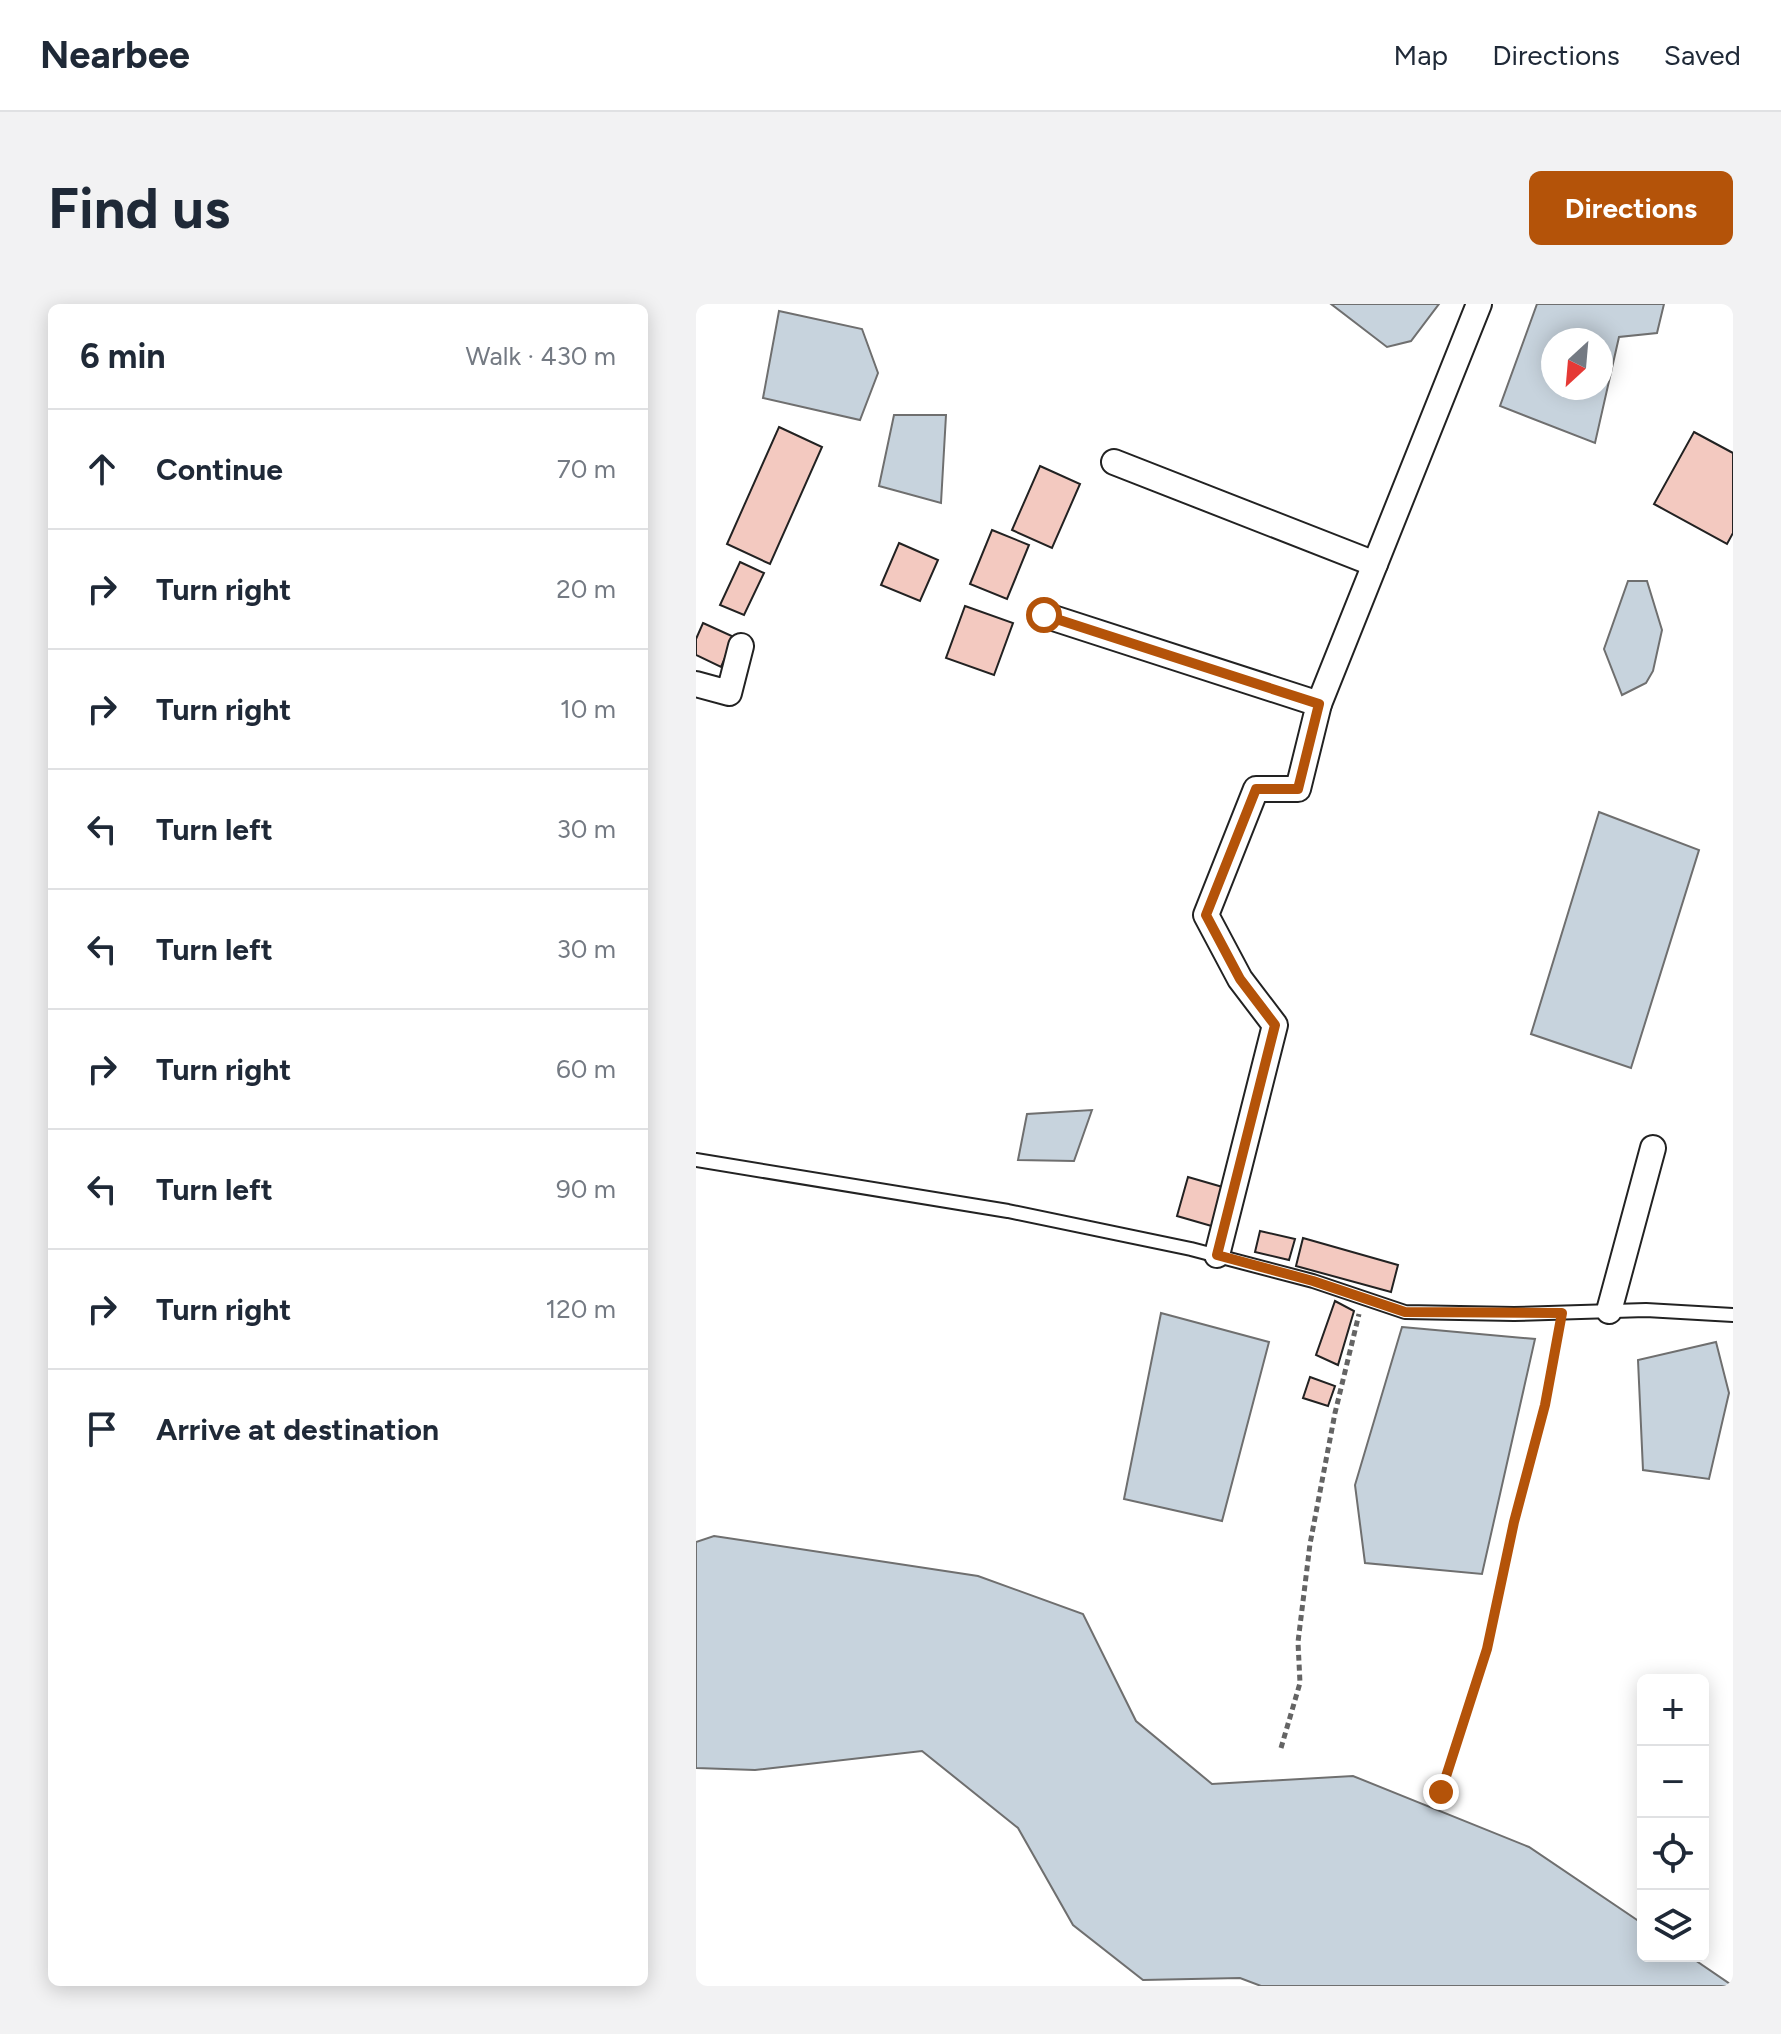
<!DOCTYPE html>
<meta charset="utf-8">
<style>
body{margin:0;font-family:Figtree,sans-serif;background:#f2f2f3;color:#1f2937}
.controls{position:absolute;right:24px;bottom:24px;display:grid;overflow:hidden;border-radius:12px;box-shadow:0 4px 20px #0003}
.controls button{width:72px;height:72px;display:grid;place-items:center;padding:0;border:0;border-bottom:2px solid #e0e1e3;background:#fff;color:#1f2937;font:40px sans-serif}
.compass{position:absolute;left:845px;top:24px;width:72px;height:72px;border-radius:50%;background:#fff;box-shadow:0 4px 20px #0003;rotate:206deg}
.stop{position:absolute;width:24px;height:24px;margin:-18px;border:6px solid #b45309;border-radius:50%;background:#fff}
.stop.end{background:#b45309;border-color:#fff;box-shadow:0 2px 8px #0008}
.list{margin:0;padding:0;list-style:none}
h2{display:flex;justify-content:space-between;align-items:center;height:104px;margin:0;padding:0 32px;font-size:34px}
h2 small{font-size:26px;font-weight:400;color:#747a83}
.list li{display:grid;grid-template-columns:52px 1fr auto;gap:24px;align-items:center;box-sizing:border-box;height:120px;padding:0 32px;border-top:2px solid #e0e1e3}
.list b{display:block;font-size:30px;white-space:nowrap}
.list em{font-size:26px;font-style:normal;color:#747a83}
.icon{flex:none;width:44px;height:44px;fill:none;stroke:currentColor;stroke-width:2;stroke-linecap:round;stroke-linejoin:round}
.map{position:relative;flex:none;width:1037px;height:1682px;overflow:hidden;border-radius:12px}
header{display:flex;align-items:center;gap:48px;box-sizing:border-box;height:112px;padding:0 40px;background:#fff;border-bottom:2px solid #e0e1e3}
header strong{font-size:38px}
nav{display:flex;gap:44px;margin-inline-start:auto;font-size:28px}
.intro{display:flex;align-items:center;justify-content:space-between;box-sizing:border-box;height:192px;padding:0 48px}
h1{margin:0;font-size:56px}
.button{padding:20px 36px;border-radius:12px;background:#b45309;color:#fff;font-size:28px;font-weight:700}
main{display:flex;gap:48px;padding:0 48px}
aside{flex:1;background:#fff;border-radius:12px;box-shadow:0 4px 20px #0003}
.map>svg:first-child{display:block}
.water{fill:#c7d3dd;stroke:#6f6f6f;stroke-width:2;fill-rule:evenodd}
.building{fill:#f3c9c0;stroke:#222;stroke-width:2}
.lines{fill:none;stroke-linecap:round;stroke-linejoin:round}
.service-casing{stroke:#222;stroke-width:16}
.minor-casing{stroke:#222;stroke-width:28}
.path{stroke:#646464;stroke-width:5;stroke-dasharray:6 4;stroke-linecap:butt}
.service{stroke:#fff;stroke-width:12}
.minor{stroke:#fff;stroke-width:24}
.route{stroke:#b45309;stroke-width:10}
</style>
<header>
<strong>Nearbee</strong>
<nav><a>Map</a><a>Directions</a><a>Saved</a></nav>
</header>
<div class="intro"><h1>Find us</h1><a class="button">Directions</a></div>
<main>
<aside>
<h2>6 min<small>Walk · 430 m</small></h2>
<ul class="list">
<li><svg class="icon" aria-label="ahead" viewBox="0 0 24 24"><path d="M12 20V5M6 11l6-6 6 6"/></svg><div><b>Continue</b></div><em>70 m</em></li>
<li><svg class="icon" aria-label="right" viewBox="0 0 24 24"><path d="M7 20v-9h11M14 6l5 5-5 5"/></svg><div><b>Turn right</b></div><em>20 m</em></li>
<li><svg class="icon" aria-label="right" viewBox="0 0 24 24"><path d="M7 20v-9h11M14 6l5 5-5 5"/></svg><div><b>Turn right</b></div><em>10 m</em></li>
<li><svg class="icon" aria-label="left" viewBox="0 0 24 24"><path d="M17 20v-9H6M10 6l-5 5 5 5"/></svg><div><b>Turn left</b></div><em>30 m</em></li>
<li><svg class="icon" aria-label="left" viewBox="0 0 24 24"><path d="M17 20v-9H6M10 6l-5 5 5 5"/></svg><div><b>Turn left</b></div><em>30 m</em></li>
<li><svg class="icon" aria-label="right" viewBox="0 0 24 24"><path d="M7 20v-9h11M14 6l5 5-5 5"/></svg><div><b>Turn right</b></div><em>60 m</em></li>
<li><svg class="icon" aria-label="left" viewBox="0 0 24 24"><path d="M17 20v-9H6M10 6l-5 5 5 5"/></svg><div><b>Turn left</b></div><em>90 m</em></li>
<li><svg class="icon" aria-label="right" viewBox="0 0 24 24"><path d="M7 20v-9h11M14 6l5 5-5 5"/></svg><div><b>Turn right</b></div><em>120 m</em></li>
<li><svg class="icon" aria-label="arrive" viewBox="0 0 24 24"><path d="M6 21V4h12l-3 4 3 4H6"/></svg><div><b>Arrive at destination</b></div></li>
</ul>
</aside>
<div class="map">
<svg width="1037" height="1682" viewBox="0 0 1037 1682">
<rect width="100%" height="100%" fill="#fff"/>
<g class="water">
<polygon points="635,0 743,0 715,37 691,43"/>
<path d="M841 0H968L961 29 923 33 899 139 804 102ZM857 36H905V84H857Z"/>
<polygon points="83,7 166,25 182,69 164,116 67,94"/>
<polygon points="198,111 250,111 245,199 183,182"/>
<polygon points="932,277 951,277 966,326 957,367 950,379 926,391 908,345"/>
<polygon points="903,508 1003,546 935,764 835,730"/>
<polygon points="396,806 378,857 322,856 331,810"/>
<polygon points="465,1009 573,1038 526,1217 428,1195"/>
<polygon points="706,1023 839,1035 786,1270 669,1259 659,1181"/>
<polygon points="1020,1038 1033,1089 1013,1175 947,1166 942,1056"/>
<polygon points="18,1232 282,1272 387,1310 440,1417 516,1480 657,1472 833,1543 947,1620 947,1652 993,1652 1037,1682 565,1682 544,1674 447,1676 377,1621 322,1524 226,1447 59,1466 0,1464 0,1238"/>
</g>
<g class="building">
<polygon points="83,123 126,143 74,260 31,240"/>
<polygon points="998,128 1037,149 1037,229 1031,240 958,200"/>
<polygon points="344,162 384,180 356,244 316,226"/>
<polygon points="296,226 333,241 311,295 274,280"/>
<polygon points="203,239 242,256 224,297 185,281"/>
<polygon points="44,258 68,269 48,311 24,301"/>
<polygon points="269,302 317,319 298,371 250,354"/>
<polygon points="7,319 38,333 25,363 0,351 0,335"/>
<polygon points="492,873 530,884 519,923 481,912"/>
<polygon points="564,927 599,935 593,956 559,948"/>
<polygon points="607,934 702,961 695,988 600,962"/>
<polygon points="639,997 658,1007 642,1061 620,1051"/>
<polygon points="614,1073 639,1082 632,1102 607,1094"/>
</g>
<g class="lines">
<g class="service-casing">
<polyline id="service" points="0,856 312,907 495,945 617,977 709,1008 818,1010 950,1006 1037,1011"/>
</g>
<g class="minor-casing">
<g id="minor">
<polyline points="418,158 679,260"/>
<polyline points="348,311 623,400 602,485 560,485 510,611 544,675 579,721 521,951"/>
<polyline points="0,380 33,389 45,342"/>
<polyline points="623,400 783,0"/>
<polyline points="913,1007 957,844"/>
</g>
</g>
<g class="path">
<polyline points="585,1444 604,1379 602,1338 614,1240 639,1109 663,1010"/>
<polyline points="745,1488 791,1345 818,1218 849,1101 863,1024"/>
</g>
<use href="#service" class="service"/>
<use href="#minor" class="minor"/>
</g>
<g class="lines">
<polyline class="route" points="348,311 623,400 602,485 560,485 510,611 544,675 579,721 521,951 617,977 709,1008 866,1009 849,1101 818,1218 791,1345 745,1488"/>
</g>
</svg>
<div class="controls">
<button>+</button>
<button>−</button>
<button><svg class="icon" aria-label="locate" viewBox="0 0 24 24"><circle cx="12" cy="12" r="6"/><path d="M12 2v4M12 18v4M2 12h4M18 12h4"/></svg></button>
<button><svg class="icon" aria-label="layers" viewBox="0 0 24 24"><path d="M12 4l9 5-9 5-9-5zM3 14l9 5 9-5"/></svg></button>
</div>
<svg class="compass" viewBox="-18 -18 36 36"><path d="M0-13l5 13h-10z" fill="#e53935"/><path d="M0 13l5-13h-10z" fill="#747a83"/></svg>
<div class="stop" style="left:348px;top:311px"></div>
<div class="stop end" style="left:745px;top:1488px"></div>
</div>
</main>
